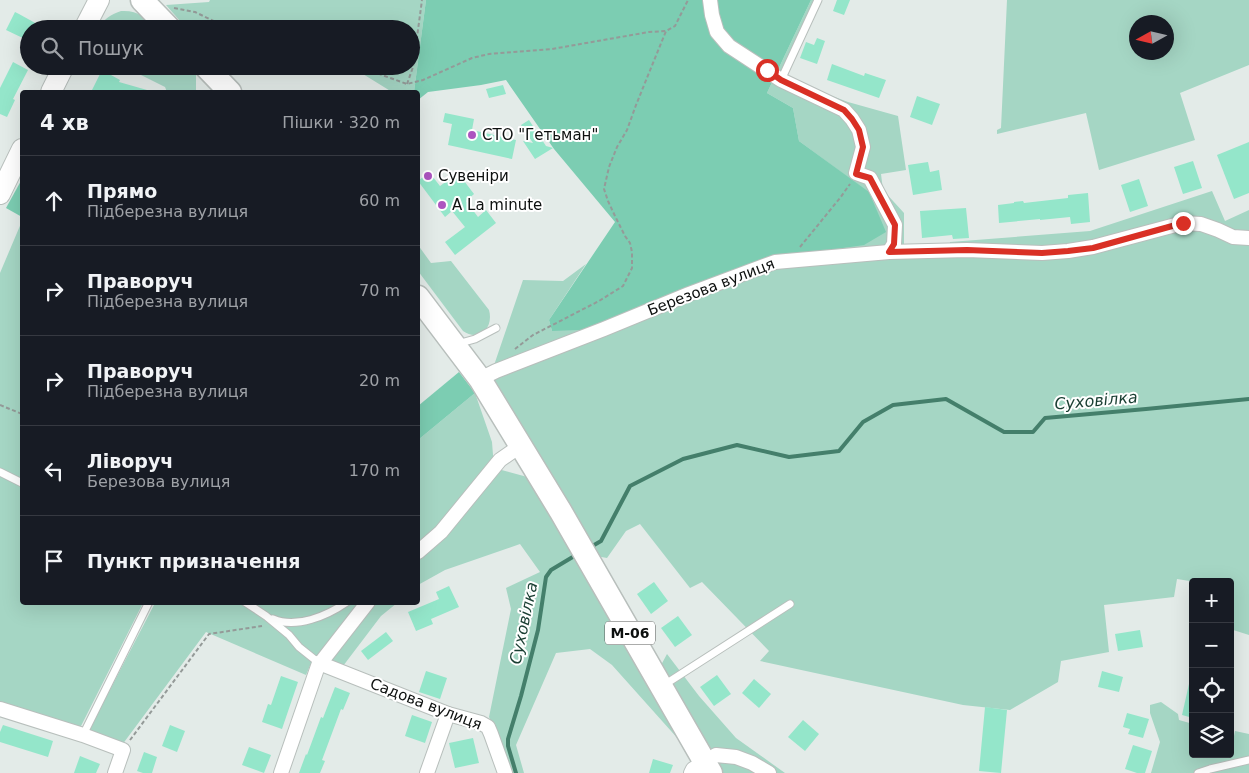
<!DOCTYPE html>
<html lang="uk">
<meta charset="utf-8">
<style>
body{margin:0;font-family:"DejaVu Sans",sans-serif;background:#242831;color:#f1f3f6}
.controls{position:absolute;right:15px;bottom:15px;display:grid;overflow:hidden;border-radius:5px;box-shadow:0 5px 20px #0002}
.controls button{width:45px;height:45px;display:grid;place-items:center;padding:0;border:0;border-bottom:1px solid #363941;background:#171b24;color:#f1f3f6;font:25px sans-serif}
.compass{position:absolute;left:1129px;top:15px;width:45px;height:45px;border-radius:50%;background:#171b24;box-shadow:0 5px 20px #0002;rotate:262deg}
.stop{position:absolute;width:15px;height:15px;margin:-11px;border:4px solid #d93025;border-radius:50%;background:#fff}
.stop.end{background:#d93025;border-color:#fff;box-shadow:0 1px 5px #0008}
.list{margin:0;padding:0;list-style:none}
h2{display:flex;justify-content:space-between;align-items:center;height:65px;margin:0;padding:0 20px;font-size:21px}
h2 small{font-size:16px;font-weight:400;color:#9ea1a6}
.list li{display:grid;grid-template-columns:32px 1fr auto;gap:15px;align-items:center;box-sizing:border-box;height:90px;padding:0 20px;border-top:1px solid #363941}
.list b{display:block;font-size:19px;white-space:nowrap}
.list p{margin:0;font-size:16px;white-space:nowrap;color:#9ea1a6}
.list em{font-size:16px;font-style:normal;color:#9ea1a6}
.icon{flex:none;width:28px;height:28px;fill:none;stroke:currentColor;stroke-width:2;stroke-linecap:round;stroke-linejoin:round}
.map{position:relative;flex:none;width:1249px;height:773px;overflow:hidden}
.search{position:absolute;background:#171b24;box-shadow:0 5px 20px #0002;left:20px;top:20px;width:400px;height:55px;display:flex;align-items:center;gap:12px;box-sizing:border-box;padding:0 18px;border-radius:28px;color:#9ea1a6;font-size:19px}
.panel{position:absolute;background:#171b24;box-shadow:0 5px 20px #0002;left:20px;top:90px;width:400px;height:515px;border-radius:5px}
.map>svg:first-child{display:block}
.green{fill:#a5d6c4;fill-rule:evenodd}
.forest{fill:#7ccdb2}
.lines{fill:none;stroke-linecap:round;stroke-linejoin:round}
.stream{stroke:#447f6b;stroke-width:4}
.building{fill:#94e6ca}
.service-casing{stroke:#b8bfbc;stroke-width:9}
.minor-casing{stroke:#b8bfbc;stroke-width:16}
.secondary-casing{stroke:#b8bfbc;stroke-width:22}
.trunk-casing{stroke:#b8bfbc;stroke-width:25}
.path{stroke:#949a98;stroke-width:2;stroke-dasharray:4 2.5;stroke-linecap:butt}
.service{stroke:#fff;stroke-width:7}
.minor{stroke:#fff;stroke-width:14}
.secondary{stroke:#fff;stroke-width:20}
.trunk{stroke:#fff;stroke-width:22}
.route{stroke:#d93025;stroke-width:6}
.poi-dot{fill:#ad54c0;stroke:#fff;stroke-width:2}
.labels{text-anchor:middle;stroke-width:4;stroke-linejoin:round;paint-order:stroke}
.shield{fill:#fff;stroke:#565857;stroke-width:1}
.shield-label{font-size:14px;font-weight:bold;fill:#0d100f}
.poi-label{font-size:15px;fill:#0d100f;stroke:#fff;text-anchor:start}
.street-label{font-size:15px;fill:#0d100f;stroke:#fff}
.water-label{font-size:16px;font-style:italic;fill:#193e32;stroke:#fff}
</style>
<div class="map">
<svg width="1249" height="773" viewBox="0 0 1249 773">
<rect width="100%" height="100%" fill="#e3ebe8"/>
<g class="green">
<polygon points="210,0 426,0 414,92 392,92 350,66 411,66 411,29 187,29 166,5 209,2"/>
<polygon points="811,0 822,0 784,78 848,102 898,116 906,170 881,174 883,190 904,213 904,249 950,247 950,242 1090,231 1212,191 1225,221 1249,210 1249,635 1230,629 1230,582 1196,582 1177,579 1174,597 1104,605 1109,652 1061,661 1058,682 1010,710 963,705 760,661 769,651 702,582 690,588 640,524 626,531 607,558 596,556 490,377 523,280 563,281 586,264 549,320 552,331 868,192 799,141 793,108 767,93"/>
<path d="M1007 0H1249V65L1180 93 1195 140 1099 170 1086 113 997 134V130L1001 128ZM1136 22H1166V52H1136Z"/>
<path d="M121 11C138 10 145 17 155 29H97C104 19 110 15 121 11Z"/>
<polygon points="123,66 191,66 196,72 196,92 167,92 165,87"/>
<polygon points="22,221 22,602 143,603 80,728 0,704 0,273"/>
<path d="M418 245 431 263 451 261 489 310C494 328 479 342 463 331L418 271Z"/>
<polygon points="475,393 492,442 494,468 531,478 688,750 612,665 590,649 556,653 516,745 524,773 509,773 496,732 489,717 511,609 506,588 540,572 520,544 445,570 418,585 418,463 419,462 418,456 418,440"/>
<polygon points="155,603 397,603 381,616 340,670 314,656 306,675 206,632 122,745 88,732"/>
<polygon points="667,654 699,696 736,738 785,773 721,773 660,667"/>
<polygon points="1161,702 1178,714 1179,720 1193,724 1193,754 1230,754 1230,735 1234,736 1235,731 1249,734 1249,773 1151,773 1160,742 1150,713 1150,705"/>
</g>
<g class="forest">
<polygon points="426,0 811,0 767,93 793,108 799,141 869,192 886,232 864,245 766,259 604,329 552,331 549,320 615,222 554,149 506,80 481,85 428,92 418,100 418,92 414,92"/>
<polygon points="22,179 22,217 6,208"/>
<polygon points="459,372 475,393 418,440 418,406"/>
</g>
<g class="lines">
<g class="stream">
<polyline points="589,548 601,541 630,486 683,459 737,445 789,457 839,451 863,422 893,405 946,399 1004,432 1033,432 1045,418 1146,409 1249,399"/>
<polyline points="516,773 508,746 508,739 521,696 538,630 546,577 551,570 576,555"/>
</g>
</g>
<g class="building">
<polygon points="837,0 850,0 844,15 833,11"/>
<polygon points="15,12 19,14 46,29 29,29 29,41 6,30"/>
<polygon points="817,38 825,41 817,64 800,58 806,42 814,45"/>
<polygon points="13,62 28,70 13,99 15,100 7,117 0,114 0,88"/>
<polygon points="832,64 864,76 865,73 886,80 879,98 827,80"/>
<polygon points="102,70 120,80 119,82 147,90 146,92 91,92"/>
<polygon points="503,85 506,94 489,98 486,89"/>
<polygon points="917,96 940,104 932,125 910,117"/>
<polygon points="445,113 474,119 472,130 516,140 512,159 448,145 452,124 443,122"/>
<polygon points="529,120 546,146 553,148 535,159 523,141 533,143 521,125"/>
<polygon points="1249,142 1249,193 1234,199 1217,155"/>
<polygon points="1193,161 1202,188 1183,194 1174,167"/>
<polygon points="928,162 930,172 939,170 942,190 913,195 908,165"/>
<polygon points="429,172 440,186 458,173 474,194 466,201 478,217 486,210 496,223 455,255 445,242 465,227 452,211 445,217 418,181"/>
<polygon points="1139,179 1148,206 1130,212 1121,185"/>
<polygon points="1088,193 1090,222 1071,224 1070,217 1040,220 1040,219 999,223 998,205 1014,203 1014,202 1023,201 1024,203 1068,198 1068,195"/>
<polygon points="966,208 969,238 953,239 952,235 922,238 920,211"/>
<polygon points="654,582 668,601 651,614 637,594"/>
<polygon points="449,586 459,607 431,619 433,624 416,631 408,612 439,599 436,592"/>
<polygon points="678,616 692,635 675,647 661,628"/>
<polygon points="1140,630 1143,647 1118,651 1115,634"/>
<polygon points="386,632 393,641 368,660 361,651"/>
<polygon points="426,671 447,678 440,699 419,692"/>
<polygon points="1102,671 1123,677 1119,692 1098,687"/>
<polygon points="717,675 731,694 714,706 700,687"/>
<polygon points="281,676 298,682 282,729 262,722 268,704 271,705"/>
<polygon points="754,679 771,694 759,708 742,693"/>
<polygon points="1189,684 1193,685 1193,718 1182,715"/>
<polygon points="335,687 350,693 343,710 341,709 322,760 325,761 320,773 299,773 306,754 307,755 321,717 323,718"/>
<polygon points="985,707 1007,710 1001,773 979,771"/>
<polygon points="1127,713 1149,719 1143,738 1128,734 1130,729 1123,727"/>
<polygon points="412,715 432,722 425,743 405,736"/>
<polygon points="803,720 819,734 805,751 788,737"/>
<polygon points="3,725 53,741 48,757 0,742 0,732"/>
<polygon points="170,725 185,731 177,752 162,746"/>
<polygon points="473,738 479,763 455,768 449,743"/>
<polygon points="1133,745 1152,751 1145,773 1137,773 1125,769"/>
<polygon points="249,747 271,755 264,773 242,765"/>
<polygon points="144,752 157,757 152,773 143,773 137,771"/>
<polygon points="80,756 100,764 96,773 74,773"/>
<polygon points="653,759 673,765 670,773 649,773"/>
</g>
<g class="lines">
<g class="service-casing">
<g id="service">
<polyline points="781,80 818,0"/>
<polyline points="457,344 475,339 496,328"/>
<polyline points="0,472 22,483"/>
<polyline points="245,602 266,616 289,635 299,647 319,663"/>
<path d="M273 619C296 629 327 616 347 602"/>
<polyline points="664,685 790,604"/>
<polyline points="83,735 149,602"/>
<polyline points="1198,773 1210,769 1249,760"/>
</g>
</g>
<g class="minor-casing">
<g id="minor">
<polyline points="710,0 712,15 717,32 729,46 781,80 844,110 852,119 859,130 863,147 856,173 870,178 895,225 894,244 889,252"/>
<polyline points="480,379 496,371 604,329 689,294 775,262 889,252 967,250 1042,253 1068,251 1093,247 1183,223 1201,224 1218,230 1233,237 1249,238"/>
<polyline points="418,552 441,532 500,460 520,446"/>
<polyline points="319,663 448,714 481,723 488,727 491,734 505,773"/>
<polyline points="0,709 83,735 123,750 115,773"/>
<polyline points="281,773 319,663 322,661 368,602"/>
<polyline points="427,773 448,714"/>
<polyline points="691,773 693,769 716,755 736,757 752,763 769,773"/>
</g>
</g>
<g class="secondary-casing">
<g id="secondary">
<polyline points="84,29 99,0"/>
<polyline points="51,92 64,66"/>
<polyline points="0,194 22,149"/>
</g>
</g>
<g class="trunk-casing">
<g id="trunk">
<polyline points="142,0 170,29"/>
<polyline points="205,66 230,92"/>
<polyline points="418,297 480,379 561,512 711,773"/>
</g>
</g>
<g class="path">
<polyline points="174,8 195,12 230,29"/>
<polyline points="360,66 368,70 407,84 423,80 472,58 489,54 552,49 649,32 666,31"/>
<polyline points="407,84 413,67 422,0"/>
<polyline points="800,247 840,198 850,184"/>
<polyline points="515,349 533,335 599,301 623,286 632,268 632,252 630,243 625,236 615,216 608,201 604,189 609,167 617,147 627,130 636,105 666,31 675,26 688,0"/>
<polyline points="0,405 22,414"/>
<polyline points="130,740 209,634 262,626"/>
</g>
<use href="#service" class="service"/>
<use href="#minor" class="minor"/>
<use href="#secondary" class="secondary"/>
<use href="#trunk" class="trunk"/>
</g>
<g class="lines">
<polyline class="route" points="767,70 781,80 844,110 852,119 859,130 863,147 856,174 870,178 895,225 894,244 889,252 967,250 1042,253 1068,251 1093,248 1183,223"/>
</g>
<g class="poi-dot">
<circle cx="472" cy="135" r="5"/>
<circle cx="428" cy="176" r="5"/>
<circle cx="442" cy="205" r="5"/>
</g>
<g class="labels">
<rect class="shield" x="605" y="621.5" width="50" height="23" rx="4"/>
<g class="shield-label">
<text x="630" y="638">М-06</text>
</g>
<g class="poi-label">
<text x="482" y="140">СТО "Гетьман"</text>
<text x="438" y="181">Сувеніри</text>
<text x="452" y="210">A La minute</text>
</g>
<g class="street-label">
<text transform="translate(711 287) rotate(-21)" y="5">Березова вулиця</text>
<text transform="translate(426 704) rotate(21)" y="5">Садова вулиця</text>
</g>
<g class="water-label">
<text transform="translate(1096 400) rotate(-5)" y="6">Суховілка</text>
<text transform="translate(523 623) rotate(-78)" y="6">Суховілка</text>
</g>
</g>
</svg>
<div class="controls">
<button>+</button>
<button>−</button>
<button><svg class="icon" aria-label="locate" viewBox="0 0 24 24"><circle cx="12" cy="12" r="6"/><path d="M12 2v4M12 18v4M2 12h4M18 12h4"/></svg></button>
<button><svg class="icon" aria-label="layers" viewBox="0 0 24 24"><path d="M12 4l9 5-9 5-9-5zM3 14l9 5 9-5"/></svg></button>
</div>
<svg class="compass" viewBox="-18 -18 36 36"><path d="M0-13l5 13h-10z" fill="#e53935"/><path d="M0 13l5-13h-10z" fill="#9ea1a6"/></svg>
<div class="stop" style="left:767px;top:70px"></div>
<div class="stop end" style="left:1183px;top:223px"></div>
<div class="search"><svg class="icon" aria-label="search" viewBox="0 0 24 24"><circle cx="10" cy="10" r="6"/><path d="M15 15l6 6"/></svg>Пошук</div>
<section class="panel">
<h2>4 хв<small>Пішки · 320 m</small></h2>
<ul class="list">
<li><svg class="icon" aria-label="ahead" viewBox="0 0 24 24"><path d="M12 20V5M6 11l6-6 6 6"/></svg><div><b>Прямо</b><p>Підберезна вулиця</p></div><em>60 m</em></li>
<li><svg class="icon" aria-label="right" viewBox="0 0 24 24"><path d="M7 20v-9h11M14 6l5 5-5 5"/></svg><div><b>Праворуч</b><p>Підберезна вулиця</p></div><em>70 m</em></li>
<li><svg class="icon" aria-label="right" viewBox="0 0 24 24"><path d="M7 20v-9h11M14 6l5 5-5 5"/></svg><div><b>Праворуч</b><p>Підберезна вулиця</p></div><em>20 m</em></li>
<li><svg class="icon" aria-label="left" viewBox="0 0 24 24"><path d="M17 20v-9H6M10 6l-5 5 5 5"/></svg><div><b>Ліворуч</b><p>Березова вулиця</p></div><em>170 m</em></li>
<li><svg class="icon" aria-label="arrive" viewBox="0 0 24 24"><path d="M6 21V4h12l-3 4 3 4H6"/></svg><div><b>Пункт призначення</b></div></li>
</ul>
</section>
</div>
